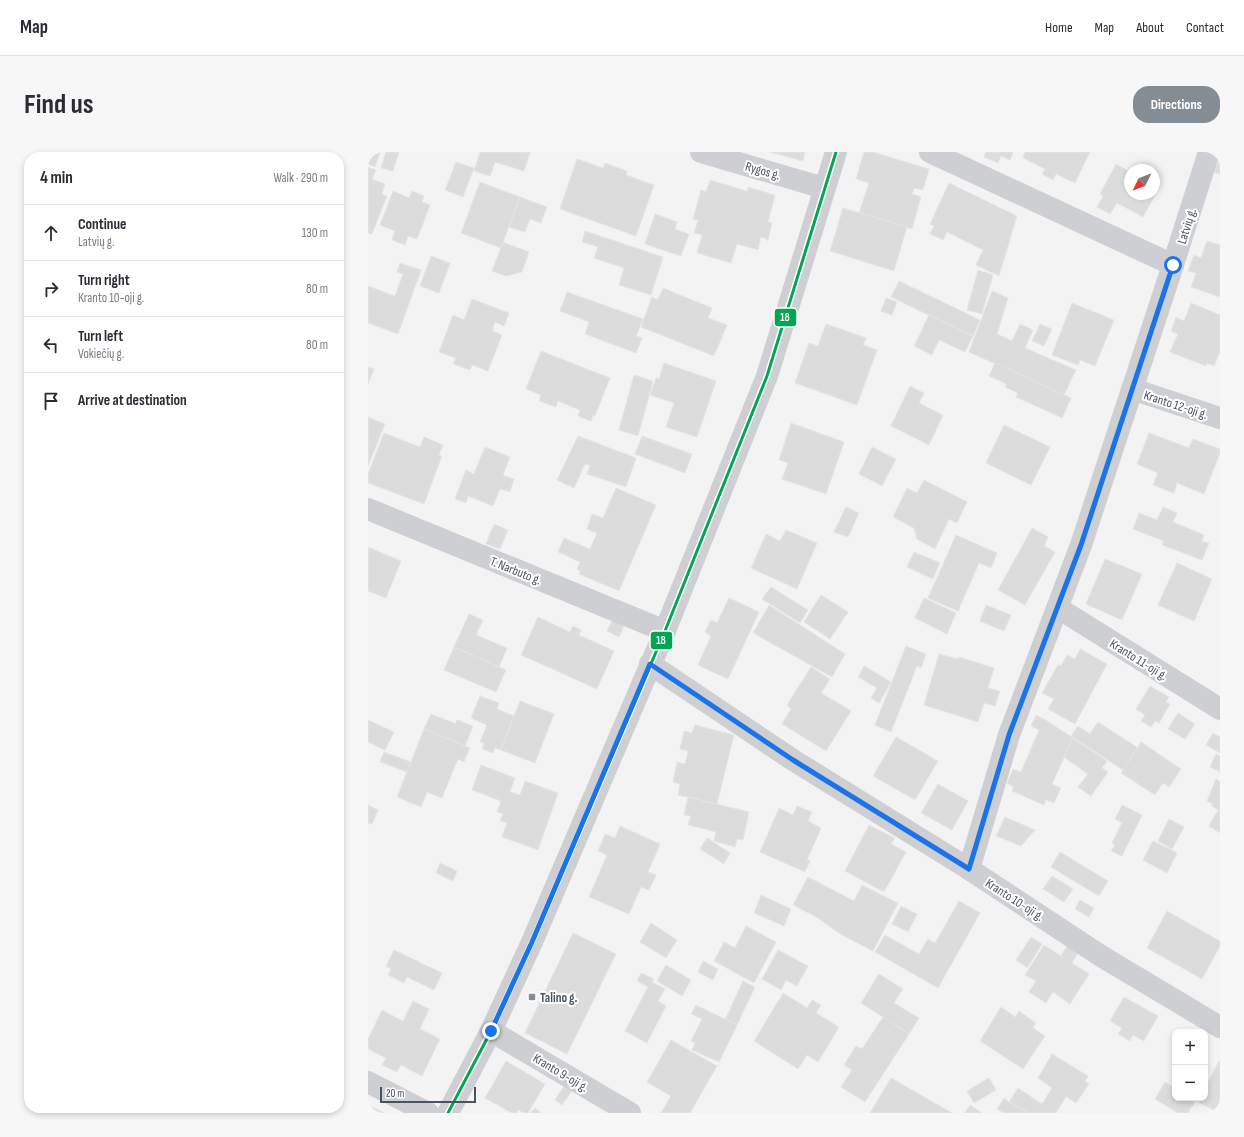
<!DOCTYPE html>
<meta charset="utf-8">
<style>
body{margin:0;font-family:"Sofia Sans Condensed",sans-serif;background:#f7f7f7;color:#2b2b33}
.controls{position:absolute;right:12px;bottom:12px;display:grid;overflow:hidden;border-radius:8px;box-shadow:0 2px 6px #0003}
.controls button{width:36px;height:36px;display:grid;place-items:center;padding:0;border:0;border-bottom:1px solid #e1e1e2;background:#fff;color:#2b2b33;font:20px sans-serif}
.compass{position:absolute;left:756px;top:12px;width:36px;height:36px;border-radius:50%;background:#fff;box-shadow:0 2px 6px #0003;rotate:227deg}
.scale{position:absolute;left:12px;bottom:10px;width:96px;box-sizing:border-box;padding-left:4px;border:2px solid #495461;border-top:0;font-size:11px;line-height:14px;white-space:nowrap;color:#495461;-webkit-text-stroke:3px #fff;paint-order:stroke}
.stop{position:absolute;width:12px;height:12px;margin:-9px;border:3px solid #1a73e8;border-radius:50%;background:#fff}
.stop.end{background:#1a73e8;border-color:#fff;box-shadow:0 1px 4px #0008}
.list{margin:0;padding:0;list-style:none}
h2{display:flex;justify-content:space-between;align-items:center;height:52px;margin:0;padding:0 16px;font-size:17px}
h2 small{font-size:13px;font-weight:400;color:#7c7c81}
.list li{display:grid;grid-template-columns:26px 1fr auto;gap:12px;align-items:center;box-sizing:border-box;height:56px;padding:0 16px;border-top:1px solid #e1e1e2}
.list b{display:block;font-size:15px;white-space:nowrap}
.list p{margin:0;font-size:13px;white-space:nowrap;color:#7c7c81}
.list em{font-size:13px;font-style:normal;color:#7c7c81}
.icon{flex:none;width:22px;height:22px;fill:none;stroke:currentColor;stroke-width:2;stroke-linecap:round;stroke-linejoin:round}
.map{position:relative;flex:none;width:852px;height:961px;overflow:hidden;border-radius:16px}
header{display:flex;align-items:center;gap:24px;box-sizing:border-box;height:56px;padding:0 20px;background:#fff;border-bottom:1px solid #e1e1e2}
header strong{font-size:19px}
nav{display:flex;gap:22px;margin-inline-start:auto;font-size:14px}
.intro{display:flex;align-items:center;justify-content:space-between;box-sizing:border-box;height:96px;padding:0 24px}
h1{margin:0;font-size:28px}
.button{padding:10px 18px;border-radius:16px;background:#848c94;color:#fff;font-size:14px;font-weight:700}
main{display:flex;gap:24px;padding:0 24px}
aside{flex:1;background:#fff;border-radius:16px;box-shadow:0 2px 6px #0003}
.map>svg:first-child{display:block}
.building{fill:#dcdcdd;stroke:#e4e5e6}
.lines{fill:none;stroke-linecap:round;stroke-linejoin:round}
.minor{stroke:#cdcfd2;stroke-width:22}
.bus-1-casing{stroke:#fff;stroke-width:6}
.bus-1{stroke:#00a651;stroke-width:3}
.route{stroke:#1a73e8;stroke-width:5}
.poi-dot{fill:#848c94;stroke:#fff;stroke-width:1.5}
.labels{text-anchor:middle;stroke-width:4;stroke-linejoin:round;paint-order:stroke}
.street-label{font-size:13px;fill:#495461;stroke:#fff}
.poi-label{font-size:13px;font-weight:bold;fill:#495461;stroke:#fff;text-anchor:start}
.line-badge{stroke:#fff;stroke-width:1.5}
.badge-label{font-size:11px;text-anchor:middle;font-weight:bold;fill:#fff}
</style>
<header>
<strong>Map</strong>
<nav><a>Home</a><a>Map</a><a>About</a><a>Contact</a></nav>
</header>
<div class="intro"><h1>Find us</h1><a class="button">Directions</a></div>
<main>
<aside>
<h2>4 min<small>Walk · 290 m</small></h2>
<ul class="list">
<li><svg class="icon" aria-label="ahead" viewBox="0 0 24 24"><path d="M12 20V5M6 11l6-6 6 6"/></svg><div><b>Continue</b><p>Latvių g.</p></div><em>130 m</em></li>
<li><svg class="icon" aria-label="right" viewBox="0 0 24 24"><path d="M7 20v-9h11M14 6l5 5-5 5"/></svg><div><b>Turn right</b><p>Kranto 10-oji g.</p></div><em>80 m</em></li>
<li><svg class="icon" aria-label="left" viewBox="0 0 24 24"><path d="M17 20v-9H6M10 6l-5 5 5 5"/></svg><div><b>Turn left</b><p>Vokiečių g.</p></div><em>80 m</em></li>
<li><svg class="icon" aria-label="arrive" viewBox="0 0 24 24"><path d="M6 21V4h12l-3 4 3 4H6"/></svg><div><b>Arrive at destination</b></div></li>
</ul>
</aside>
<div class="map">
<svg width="852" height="961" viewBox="0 0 852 961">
<rect width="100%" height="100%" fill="#f3f3f3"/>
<g class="building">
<polygon points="0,0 12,0 7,15 0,12"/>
<polygon points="18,0 31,0 25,19 13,16"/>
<polygon points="112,0 162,0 156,19 127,10 122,24 106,19"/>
<polygon points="401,0 437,0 435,9"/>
<polygon points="496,0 505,0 561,17 555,38 546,36 544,42 553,45 544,77 491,61 501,31 488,27"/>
<polygon points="618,0 645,0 642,8 633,4 630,11 616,5"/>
<polygon points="657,0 722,0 707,31 688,22 685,28 674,22 677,17 655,6"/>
<polygon points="852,5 852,22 846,20"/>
<polygon points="209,7 235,16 237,11 259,19 258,23 286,33 268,84 192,57"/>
<polygon points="88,10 106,16 95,45 77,38"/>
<polygon points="748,12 762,20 762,42 786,42 786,34 791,36 775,65 749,51 742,62 729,55 735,44 732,42"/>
<polygon points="0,15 8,18 4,27 17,32 14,42 19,44 4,82 0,81"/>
<polygon points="342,28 379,39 380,35 407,43 400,70 404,71 400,88 393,85 390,98 369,92 363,111 329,101 334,83 326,81 330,68 325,67 333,38 338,40"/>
<polygon points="112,30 152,45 133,96 93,81"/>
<polygon points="581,31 649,64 631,124 608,113 615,98 579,80 575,88 562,82 566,74 562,72"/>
<polygon points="25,39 41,46 44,39 56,44 54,50 62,53 49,87 40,84 37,93 24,88 27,79 12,73"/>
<polygon points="152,45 179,55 173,71 162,67 157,80 141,75"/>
<polygon points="475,56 539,75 526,119 462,99"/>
<polygon points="287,62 309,70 307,77 321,82 313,104 277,92"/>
<polygon points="217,79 295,105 283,143 251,133 256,116 226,106 230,95 214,90"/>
<polygon points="839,89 852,93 852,145 823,135 828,121 820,119 826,103 833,106"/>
<polygon points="135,90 161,100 154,120 138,124 124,119"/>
<polygon points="63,104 82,111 71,141 52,134"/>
<polygon points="32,111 53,118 30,182 0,171 0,134 27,144 35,122 29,120"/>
<polygon points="610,118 625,123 614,162 599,158"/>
<polygon points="531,129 612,168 605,184 523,145"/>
<polygon points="295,136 344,156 340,166 359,173 346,204 273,175 284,145 290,148"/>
<polygon points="624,139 640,146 629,182 644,189 652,172 665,178 657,196 708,218 696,243 601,200"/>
<polygon points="199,140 275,167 268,184 274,186 268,201 217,182 221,170 192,159"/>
<polygon points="518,146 529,150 524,163 513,159"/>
<polygon points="104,147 141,161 136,174 127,170 124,179 134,183 120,219 104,213 102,218 85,212 88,206 71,200 85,163 96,168"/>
<polygon points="704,151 746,168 727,214 712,208 710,213 684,203"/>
<polygon points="823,151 852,163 852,200 846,214 839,211 838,214 802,200 810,182 803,179 808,165 816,169"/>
<polygon points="561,163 605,184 597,200 571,188 564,203 546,194"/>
<polygon points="458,172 498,186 495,193 509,198 489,253 427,231 441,191 450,194"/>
<polygon points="672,172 684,177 676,194 664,189"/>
<polygon points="173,199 242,226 227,264 225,263 223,269 210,264 212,258 190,249 188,255 171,249 173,243 158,237"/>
<polygon points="296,211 348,229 329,285 298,275 306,251 282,243 288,226 291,227"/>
<polygon points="627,211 703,246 694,266 648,245 650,241 637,235 639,232 621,224"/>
<polygon points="0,215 6,217 0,232"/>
<polygon points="266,223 285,229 270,284 251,278"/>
<polygon points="542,234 556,241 551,251 575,263 561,293 523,274"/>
<polygon points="0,265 17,272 0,314"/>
<polygon points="423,271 476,290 458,342 414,327 420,311 411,308"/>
<polygon points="636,273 682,295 663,333 618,311"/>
<polygon points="16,281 52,295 56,285 75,293 71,303 74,304 56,352 0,331 0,322"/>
<polygon points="781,281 821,296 825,287 852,297 852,301 836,342 809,331 806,341 785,333 790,321 769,312"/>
<polygon points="210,284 268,306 258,335 219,322 222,313 217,312 206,336 189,328"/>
<polygon points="274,284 324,302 317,321 267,302"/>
<polygon points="117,295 142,305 135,323 146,327 142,340 132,337 125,354 100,344 98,351 87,347 98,318 106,322"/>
<polygon points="504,295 528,307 514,334 491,322"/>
<polygon points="556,328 599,350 589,371 581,367 567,397 549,387 546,376 525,365 539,336 549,341"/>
<polygon points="248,336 288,353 251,439 211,422 212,419 209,417 212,410 190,400 196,386 222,397 229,381 219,377 224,362 235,366"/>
<polygon points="478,355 491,361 480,385 466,380"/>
<polygon points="795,355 809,361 805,370 836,383 834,389 841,391 834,408 794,393 796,389 765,377 771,361 789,368"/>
<polygon points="126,372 140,378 132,397 118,392"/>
<polygon points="664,376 680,385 676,394 687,400 657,453 630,438"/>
<polygon points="418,378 449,391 429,437 383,416 398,382 412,389"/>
<polygon points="588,383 629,401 623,416 611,411 590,459 560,446"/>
<polygon points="0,395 33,409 18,446 0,439"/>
<polygon points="546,400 572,411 565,427 539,415"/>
<polygon points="737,407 774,422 754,468 718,452"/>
<polygon points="809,411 844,427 826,469 790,453"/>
<polygon points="403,435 440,458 432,471 394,447"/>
<polygon points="453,443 480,460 462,487 436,470"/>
<polygon points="361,446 391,460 360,527 330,513 343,484 337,480 343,468 349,471"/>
<polygon points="556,446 588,461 579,482 547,466"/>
<polygon points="401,453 477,502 464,525 385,481"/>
<polygon points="618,453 643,463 636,479 612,469"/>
<polygon points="101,462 115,468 108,483 139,496 131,515 86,495"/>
<polygon points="170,465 202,480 205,474 213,478 211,483 246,499 229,537 153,503"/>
<polygon points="245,466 257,471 251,485 239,479"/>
<polygon points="538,494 558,502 553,516 549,514 523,580 507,573"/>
<polygon points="86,495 138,518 128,540 76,518"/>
<polygon points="712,497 739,512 707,572 680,557 686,547 674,541 690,513 693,514 699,503 707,507"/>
<polygon points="571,502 590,507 591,505 626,516 620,536 632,539 627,554 616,551 610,570 556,553"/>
<polygon points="496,514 523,530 511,551 503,546 509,536 490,525"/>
<polygon points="443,515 462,527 453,541 483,559 458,599 414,572 423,557 419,553"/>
<polygon points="782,534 801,545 798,550 802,552 791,571 787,569 783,575 773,569 777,563 768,557"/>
<polygon points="112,544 131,551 129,557 146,564 133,598 127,596 125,601 114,597 116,591 112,590 119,573 103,566"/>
<polygon points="152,549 186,562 167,611 133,598"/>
<polygon points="810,561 827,572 817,587 800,577"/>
<polygon points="63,562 88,572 89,568 105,574 97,594 56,577"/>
<polygon points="668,563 676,567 705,586 684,632 693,636 686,651 678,648 676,653 644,639 646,635 639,631 645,617 653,620 671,578 663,574"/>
<polygon points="0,568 26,580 17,598 0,590"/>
<polygon points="730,570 770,596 755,618 703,584 710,574 722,582"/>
<polygon points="327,573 366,583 349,652 310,643 312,632 305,630 309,610 317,612 320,599 312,597 316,579 324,581"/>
<polygon points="56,577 102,596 96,610 90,607 74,646 59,640 53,655 29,645"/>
<polygon points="845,581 852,585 852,601 838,593"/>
<polygon points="528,585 570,609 547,648 505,624"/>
<polygon points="705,586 739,609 734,616 740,620 723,644 710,635 720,622 696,605"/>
<polygon points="773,590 813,617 801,635 795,631 787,643 753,621"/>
<polygon points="16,600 43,610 39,620 12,610"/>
<polygon points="848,602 852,604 852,620 842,615"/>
<polygon points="113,613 147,626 142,640 152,643 157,629 190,641 170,698 134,685 139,671 132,669 135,662 129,660 133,649 104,638"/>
<polygon points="848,627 852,630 852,681 841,674 850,658 844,654 845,652 839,649"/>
<polygon points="570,632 600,649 584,678 553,661"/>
<polygon points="320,645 381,660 375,688 369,687 367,695 346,689 348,680 320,673 323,664 316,663"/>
<polygon points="0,653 10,658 4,672 0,671"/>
<polygon points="754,653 774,663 754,704 743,699 747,693 744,691 754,671 747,667"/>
<polygon points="429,654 444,660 440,669 453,676 439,708 442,709 437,720 392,700 411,656 425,663"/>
<polygon points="637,665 667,678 653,694 628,684"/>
<polygon points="801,667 816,675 804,697 790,689"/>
<polygon points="501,673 527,686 523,692 538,700 516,740 477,719"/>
<polygon points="252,674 292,692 280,720 288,723 281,738 273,735 261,762 221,745 239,703 230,699 237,682 247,686"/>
<polygon points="339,686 362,701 356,712 332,697"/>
<polygon points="785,689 809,701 799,721 775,708"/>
<polygon points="692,700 740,729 731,744 683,715"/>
<polygon points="72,711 89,719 85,729 68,721"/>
<polygon points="684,724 705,737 696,750 675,737"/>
<polygon points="440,725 486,749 494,733 530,751 505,799 472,782 450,766 425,753"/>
<polygon points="393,743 423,757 416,774 386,761"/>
<polygon points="712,748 726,756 721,765 707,757"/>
<polygon points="591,749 612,761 570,836 507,800 517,783 551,802 560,787 567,791"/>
<polygon points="533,754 549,762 540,780 524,772"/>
<polygon points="799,759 852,789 852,794 834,827 779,796"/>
<polygon points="283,771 309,788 298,806 272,790"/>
<polygon points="378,774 408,790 386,831 346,809 356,790 367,796"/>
<polygon points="205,781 248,802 199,902 157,881"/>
<polygon points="663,785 674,792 659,816 648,808"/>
<polygon points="676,793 693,804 699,794 710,801 704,811 721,822 702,852 685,840 678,851 661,840 668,829 657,823"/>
<polygon points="26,798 74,821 66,838 39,825 36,831 20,823 23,817 18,814"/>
<polygon points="410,798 440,814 429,834 418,828 413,838 394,827"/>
<polygon points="335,809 350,817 345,828 330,820"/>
<polygon points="298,813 323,828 314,844 289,829"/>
<polygon points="273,821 286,827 284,830 297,837 290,849 298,854 279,891 257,879 280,835 269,829"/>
<polygon points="511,822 535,837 526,851 551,866 541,882 493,851"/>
<polygon points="375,829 387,835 369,873 357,868"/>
<polygon points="415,841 439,856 444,848 453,853 448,861 471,875 450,910 439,903 430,917 386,889"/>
<polygon points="756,845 790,864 776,889 765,883 762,889 750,882 754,876 742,869"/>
<polygon points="45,849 61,857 52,877 72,887 54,924 33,913 29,920 14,913 18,906 0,897 0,887 14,858 35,869"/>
<polygon points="328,853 369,873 351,910 324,898 327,891 323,889 334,867 323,862"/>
<polygon points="633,855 647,865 651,859 668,871 665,876 677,884 655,917 612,889"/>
<polygon points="515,865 541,882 497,950 473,935 484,918 476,913 488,894 494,897"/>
<polygon points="303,888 349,914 322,961 293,961 303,944 279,930"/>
<polygon points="684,902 720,924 717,929 721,932 708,951 698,945 688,961 660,961 641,950 650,936 674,952 684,936 670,926"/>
<polygon points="138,909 177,932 160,961 156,961 150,958 149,961 144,961 117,946"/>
<polygon points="851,909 852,910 852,961 830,950 832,946 837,946 837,936"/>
<polygon points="523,926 584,961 502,961"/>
<polygon points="621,926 628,938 606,951 599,939"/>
<polygon points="797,930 807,936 807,946 825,946 828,948 820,961 810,961 787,947"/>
<polygon points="196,934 204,939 194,953 187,948"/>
<polygon points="636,946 641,950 660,961 636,961 629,957"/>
<polygon points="0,953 16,961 0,961"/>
<polygon points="602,953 614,961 597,961"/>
<polygon points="167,956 173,961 162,961"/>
</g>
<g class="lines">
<g class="minor">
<polyline points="333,0 456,36"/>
<polyline points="562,0 805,113"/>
<polyline points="764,237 852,266"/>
<polyline points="0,357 297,479"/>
<polyline points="690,456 852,557"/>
<polyline points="282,512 425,608 601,717 733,804 852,875"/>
<polyline points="601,717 641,583 713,393 805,113 841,0"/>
<polyline points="123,879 262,961"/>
<polyline points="0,930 60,961"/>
<polyline points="80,961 123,879 164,790 297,479 399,224 468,0"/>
</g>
<g class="bus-1-casing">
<polyline id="bus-1" points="80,961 123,879 164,790 297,479 399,224 468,0"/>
</g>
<use href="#bus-1" class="bus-1"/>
</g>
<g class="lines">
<polyline class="route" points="123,879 164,790 282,512 425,608 601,717 641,583 713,393 805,113"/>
</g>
<rect class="poi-dot" x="160" y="841" width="8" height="8" rx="2"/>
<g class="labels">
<g class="street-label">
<text transform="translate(395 18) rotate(16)" y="5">Rygos g.</text>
<text transform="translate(818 74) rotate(-73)" y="5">Latvių g.</text>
<text transform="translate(808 252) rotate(18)" y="5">Kranto 12-oji g.</text>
<text transform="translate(148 418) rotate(22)" y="5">T. Narbuto g.</text>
<text transform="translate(771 507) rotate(32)" y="5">Kranto 11-oji g.</text>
<text transform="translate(647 747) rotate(33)" y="5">Kranto 10-oji g.</text>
<text transform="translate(193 920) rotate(31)" y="5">Kranto 9-oji g.</text>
</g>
<g class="poi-label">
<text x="172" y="850">Talino g.</text>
</g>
</g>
<g class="line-badge">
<rect x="406" y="156" width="23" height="19" rx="4" fill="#00a651"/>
<rect x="282" y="479" width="23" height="19" rx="4" fill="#00a651"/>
</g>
<g class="badge-label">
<text x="417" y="169">18</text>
<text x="293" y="492">18</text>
</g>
</svg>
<div class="controls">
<button>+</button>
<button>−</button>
</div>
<svg class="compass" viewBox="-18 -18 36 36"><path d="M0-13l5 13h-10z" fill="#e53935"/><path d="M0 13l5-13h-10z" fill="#7c7c81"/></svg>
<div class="scale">20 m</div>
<div class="stop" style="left:805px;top:113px"></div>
<div class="stop end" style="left:123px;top:879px"></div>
</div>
</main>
